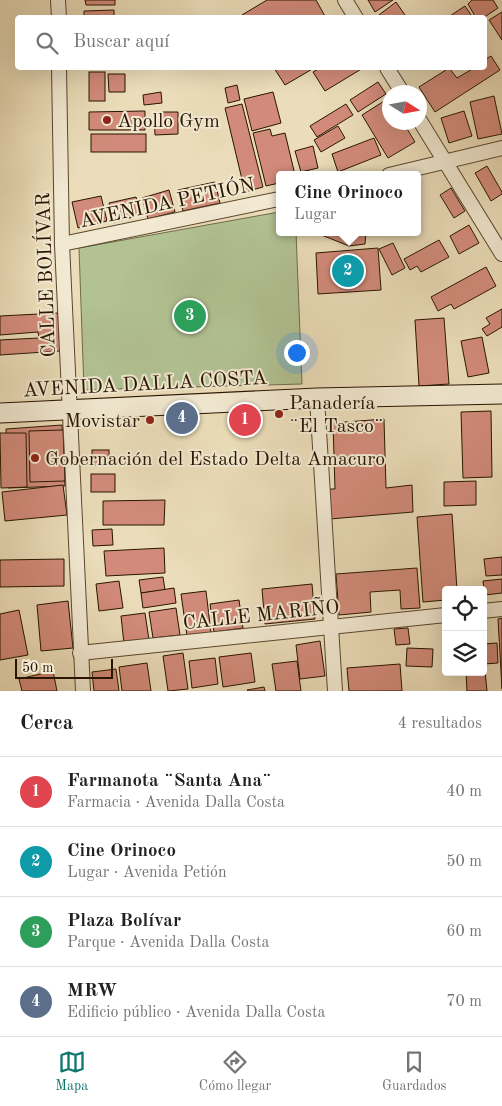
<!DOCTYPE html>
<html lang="es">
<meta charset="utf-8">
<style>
body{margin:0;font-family:"Old Standard TT",serif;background:#f2f2f2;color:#202124}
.controls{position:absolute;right:15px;bottom:15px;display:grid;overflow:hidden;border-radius:5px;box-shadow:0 5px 20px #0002}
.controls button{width:45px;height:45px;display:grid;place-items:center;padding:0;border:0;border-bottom:1px solid #e0e0e0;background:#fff;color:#202124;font:25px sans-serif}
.compass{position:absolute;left:382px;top:85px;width:45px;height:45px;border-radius:50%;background:#fff;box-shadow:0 5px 20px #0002;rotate:101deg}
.scale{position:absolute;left:15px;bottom:12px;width:98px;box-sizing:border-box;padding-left:5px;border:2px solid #291500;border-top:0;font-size:14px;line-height:18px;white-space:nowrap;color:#291500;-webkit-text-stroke:4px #f2e9d2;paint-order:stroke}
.you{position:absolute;left:296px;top:352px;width:18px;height:18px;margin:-12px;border:4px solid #fff;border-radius:50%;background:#1a73e8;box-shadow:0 0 0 8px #1a73e833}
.badge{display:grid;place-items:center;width:32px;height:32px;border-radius:50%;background:#0f766e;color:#fff;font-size:16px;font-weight:700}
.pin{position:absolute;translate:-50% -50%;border:2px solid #fff;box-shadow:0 1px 5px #0006}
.popup{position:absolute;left:276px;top:171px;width:145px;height:65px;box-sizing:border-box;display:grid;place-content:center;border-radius:5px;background:#fff;filter:drop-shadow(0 1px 4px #0005);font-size:16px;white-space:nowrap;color:#757577}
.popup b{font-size:19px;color:#202124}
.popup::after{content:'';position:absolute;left:50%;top:100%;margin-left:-10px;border:10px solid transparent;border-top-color:#fff}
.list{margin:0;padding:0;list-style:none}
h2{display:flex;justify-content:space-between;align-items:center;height:65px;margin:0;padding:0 20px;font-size:21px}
h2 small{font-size:16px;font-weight:400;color:#757577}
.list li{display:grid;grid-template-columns:32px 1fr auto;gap:15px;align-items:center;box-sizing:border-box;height:70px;padding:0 20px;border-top:1px solid #e0e0e0}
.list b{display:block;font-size:19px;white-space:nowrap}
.list p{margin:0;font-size:16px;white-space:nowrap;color:#757577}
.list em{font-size:16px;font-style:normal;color:#757577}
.icon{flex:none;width:28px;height:28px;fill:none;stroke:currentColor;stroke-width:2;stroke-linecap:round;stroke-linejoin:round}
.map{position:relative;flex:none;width:502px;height:691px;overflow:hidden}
.search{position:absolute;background:#fff;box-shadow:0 5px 20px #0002;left:15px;right:15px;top:15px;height:55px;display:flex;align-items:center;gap:12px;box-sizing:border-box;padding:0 18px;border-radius:5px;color:#757577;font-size:19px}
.sheet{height:345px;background:#fff}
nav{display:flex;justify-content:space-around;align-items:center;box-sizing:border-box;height:70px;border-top:1px solid #e0e0e0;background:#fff;font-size:14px;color:#757577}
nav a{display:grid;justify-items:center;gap:2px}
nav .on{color:#0f766e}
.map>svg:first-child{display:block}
.green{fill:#b2c293;stroke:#6e6c4a}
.building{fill:#d28b7a;stroke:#291500}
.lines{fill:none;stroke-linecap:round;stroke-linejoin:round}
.street-casing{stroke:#5a472e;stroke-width:16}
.secondary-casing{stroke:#291500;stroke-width:21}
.street{stroke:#f2e9d2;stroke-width:14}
.secondary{stroke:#f2e9d2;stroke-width:19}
.poi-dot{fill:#8f2418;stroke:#f2e9d2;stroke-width:2}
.labels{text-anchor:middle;stroke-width:4;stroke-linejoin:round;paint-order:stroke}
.poi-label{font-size:20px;fill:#291500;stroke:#f2e9d2;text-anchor:start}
.street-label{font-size:20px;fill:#291500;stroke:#f2e9d2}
</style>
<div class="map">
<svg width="502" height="691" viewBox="0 0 502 691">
<rect width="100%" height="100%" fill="#ebddb9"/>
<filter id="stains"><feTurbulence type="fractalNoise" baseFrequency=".004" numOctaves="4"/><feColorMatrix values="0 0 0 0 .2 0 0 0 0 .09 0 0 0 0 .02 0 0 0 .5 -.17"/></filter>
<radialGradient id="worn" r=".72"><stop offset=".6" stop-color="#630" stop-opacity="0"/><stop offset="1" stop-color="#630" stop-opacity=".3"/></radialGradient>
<polygon class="green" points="279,212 279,232 296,232 302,384 84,390 79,248"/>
<g class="building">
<polygon points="85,0 115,0 115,5 86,5"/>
<polygon points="267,0 316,0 326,18 244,18 242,15"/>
<polygon points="368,0 393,0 375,12"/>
<polygon points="472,0 493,0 498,8 483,18 476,18 468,4"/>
<polygon points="396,2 405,15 401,18 375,18"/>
<polygon points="465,6 473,18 447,18"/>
<polygon points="114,10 114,18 84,18 84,11"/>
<polygon points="502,12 502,40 489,20"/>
<polygon points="491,56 500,70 435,112 419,87 449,68 457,78 474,68 484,68 484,60"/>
<polygon points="274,68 314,68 285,85"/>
<polygon points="320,68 363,68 325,91 313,72"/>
<rect x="89" y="72" width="16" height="29"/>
<polygon points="108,74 125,74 125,92 109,92"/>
<polygon points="378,82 386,94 358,112 350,100"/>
<polygon points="237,85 240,100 228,103 225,88"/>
<polygon points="161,92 162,103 144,105 143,95"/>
<polygon points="273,92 281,123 252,131 244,99"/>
<polygon points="494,96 502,134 478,139 470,102"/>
<polygon points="389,98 390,122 403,122 415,142 388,158 362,115"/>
<polygon points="242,104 263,187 245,192 225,108"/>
<polygon points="346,104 353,115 317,137 310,126"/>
<polygon points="145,111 145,130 89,130 89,112"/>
<polygon points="464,111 472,136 449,143 441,118"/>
<polygon points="154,112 178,112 178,134 155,135"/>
<polygon points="338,126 345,138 321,152 314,140"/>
<polygon points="270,129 272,136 285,133 295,175 279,175 279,183 266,186 253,133"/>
<rect x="91" y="134" width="55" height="18"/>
<polygon points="374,138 381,155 338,172 332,154"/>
<polygon points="313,146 318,168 301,172 295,151"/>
<polygon points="487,166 502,192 502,194 491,201 475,173"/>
<polygon points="215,182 220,203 183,211 178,190"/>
<polygon points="451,188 465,211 454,218 440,195"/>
<polygon points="169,190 175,212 148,219 142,198"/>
<polygon points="101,196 107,221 78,228 72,202"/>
<polygon points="136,197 141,215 114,222 109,203"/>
<polygon points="469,225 479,243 459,254 450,236"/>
<polygon points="314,232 366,232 365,244 349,246"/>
<polygon points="439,240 449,257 421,272 417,266 410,270 404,259"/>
<polygon points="393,243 405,268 392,275 379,249"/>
<polygon points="378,248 381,290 318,294 316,253"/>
<polygon points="486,267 496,286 454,309 451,304 438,311 431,297"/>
<polygon points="502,309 502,327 487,336 482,329 490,324 486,318"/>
<polygon points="58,313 60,351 0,355 0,340 39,338 38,332 0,335 0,316"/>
<polygon points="444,318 449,384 419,386 415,320"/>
<polygon points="482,337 489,373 468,377 461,341"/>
<polygon points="491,411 492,477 463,478 461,412"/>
<polygon points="384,419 386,488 412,485 413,512 330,519 327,489 335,489 333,423"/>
<polygon points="62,425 65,486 8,488 6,429"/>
<polygon points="63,430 65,481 30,482 29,431"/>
<polygon points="0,433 26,433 27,487 1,488"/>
<rect x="92" y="450" width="17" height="15"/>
<rect x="91" y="474" width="24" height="18"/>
<polygon points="476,481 476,505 444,506 444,482"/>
<polygon points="63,485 67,515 5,521 2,492"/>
<polygon points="165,500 164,525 103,525 103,501"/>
<polygon points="452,514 457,590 446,590 446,600 423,602 417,517"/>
<polygon points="112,529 113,545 93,546 92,530"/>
<polygon points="164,548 165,573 106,576 104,551"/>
<polygon points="502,557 502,575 486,576 484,559"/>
<polygon points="64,559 64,586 0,587 0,560"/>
<polygon points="417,568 420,608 401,609 400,590 370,592 371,612 339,615 336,574"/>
<polygon points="163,577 165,590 141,593 139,580"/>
<polygon points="502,579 502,593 485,595 483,581"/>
<polygon points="119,581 123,608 99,611 96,584"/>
<polygon points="312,584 315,619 265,624 262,589"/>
<polygon points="174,588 176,603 143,608 141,593"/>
<polygon points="206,591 211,633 187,636 181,594"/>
<polygon points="239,600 243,628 214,632 210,604"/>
<polygon points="68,601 73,648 41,651 37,605"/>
<polygon points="176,608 180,635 153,638 149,612"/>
<polygon points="19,610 28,655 0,660 0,614"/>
<polygon points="145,613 149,640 124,644 121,616"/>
<polygon points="502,618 502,689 498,619"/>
<polygon points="408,628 410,644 396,645 394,629"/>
<polygon points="320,641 325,676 300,679 296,645"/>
<polygon points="497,643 498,663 484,664 483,644"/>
<polygon points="407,648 433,649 432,667 406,666"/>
<polygon points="183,653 188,689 168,691 163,656"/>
<polygon points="251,653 255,682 223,687 219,657"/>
<polygon points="215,658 218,684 192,688 189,661"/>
<polygon points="297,661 301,691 276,691 272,664"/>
<polygon points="147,663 151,691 122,691 119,667"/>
<polygon points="400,664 402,691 349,691 347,668"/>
<polygon points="116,669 119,691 94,691 92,672"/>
<polygon points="53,671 57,691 22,691 19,679"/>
<polygon points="483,671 485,671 487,691 467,691 466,672"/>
<polygon points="264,687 265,691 248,691 247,690"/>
</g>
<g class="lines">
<g class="street-casing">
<g id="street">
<polyline points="58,0 59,18"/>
<polyline points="345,0 356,18"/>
<polyline points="59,68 62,244 83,691"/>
<polyline points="387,68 402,92"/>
<polyline points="420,121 502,254"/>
<polyline points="389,175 502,148"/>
<polyline points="62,244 279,199"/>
<polyline points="317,398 335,691"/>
<polyline points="483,611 502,609"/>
<polyline points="80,653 446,615"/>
</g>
</g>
<g class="secondary-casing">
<polyline id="secondary" points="0,413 317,398 502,394"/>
</g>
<use href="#street" class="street"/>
<use href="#secondary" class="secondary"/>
</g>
<g class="poi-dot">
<circle cx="107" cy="120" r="5"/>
<circle cx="279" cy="414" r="5"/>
<circle cx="150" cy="420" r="5"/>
<circle cx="35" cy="458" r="5"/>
</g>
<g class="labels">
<g class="poi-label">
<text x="117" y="127">Apollo Gym</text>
<text x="289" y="409">Panadería<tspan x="289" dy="23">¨El Tasco¨</tspan></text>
<text x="140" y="427" text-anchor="end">Movistar</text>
<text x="45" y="465">Gobernación del Estado Delta Amacuro</text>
</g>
<g class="street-label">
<text transform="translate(167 202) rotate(-12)" y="7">AVENIDA PETIÓN</text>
<text transform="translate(45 275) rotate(-92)" y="7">CALLE BOLÍVAR</text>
<text transform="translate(145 383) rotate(-3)" y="7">AVENIDA DALLA COSTA</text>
<text transform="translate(261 614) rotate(-6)" y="7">CALLE MARIÑO</text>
</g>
</g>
<rect width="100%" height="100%" filter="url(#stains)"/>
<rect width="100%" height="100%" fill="url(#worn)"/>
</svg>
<div class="controls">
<button><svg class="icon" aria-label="locate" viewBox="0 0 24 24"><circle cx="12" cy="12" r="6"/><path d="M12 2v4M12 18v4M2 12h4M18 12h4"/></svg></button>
<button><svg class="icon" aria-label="layers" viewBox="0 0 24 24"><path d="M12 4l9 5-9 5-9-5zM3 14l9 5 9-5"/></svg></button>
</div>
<svg class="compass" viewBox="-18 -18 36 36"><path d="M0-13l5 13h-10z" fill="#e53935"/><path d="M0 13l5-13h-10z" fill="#757577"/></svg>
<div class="scale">50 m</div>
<div class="you"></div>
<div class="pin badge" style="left:245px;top:420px;background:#e0444e">1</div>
<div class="pin badge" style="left:348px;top:271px;background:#0f9aa8">2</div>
<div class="popup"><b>Cine Orinoco</b>Lugar</div>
<div class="pin badge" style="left:190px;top:316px;background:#2e9e5b">3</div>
<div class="pin badge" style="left:182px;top:418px;background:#5c6f8a">4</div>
<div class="search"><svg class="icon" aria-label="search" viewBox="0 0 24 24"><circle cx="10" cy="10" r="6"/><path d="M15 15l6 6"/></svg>Buscar aquí</div>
</div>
<section class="sheet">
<h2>Cerca<small>4 resultados</small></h2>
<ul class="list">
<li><span class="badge" style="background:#e0444e">1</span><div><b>Farmanota ¨Santa Ana¨</b><p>Farmacia · Avenida Dalla Costa</p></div><em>40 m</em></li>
<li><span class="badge" style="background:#0f9aa8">2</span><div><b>Cine Orinoco</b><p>Lugar · Avenida Petión</p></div><em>50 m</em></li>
<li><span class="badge" style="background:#2e9e5b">3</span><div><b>Plaza Bolívar</b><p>Parque · Avenida Dalla Costa</p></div><em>60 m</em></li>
<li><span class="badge" style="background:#5c6f8a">4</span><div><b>MRW</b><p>Edificio público · Avenida Dalla Costa</p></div><em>70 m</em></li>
</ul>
</section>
<nav>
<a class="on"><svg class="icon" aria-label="map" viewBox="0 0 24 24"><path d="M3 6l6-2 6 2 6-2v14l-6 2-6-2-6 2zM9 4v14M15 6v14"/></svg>Mapa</a>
<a><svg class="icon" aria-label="directions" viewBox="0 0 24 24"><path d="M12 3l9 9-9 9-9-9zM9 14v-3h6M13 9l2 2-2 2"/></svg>Cómo llegar</a>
<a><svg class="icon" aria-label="saved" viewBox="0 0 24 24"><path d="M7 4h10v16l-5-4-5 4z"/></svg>Guardados</a>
</nav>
